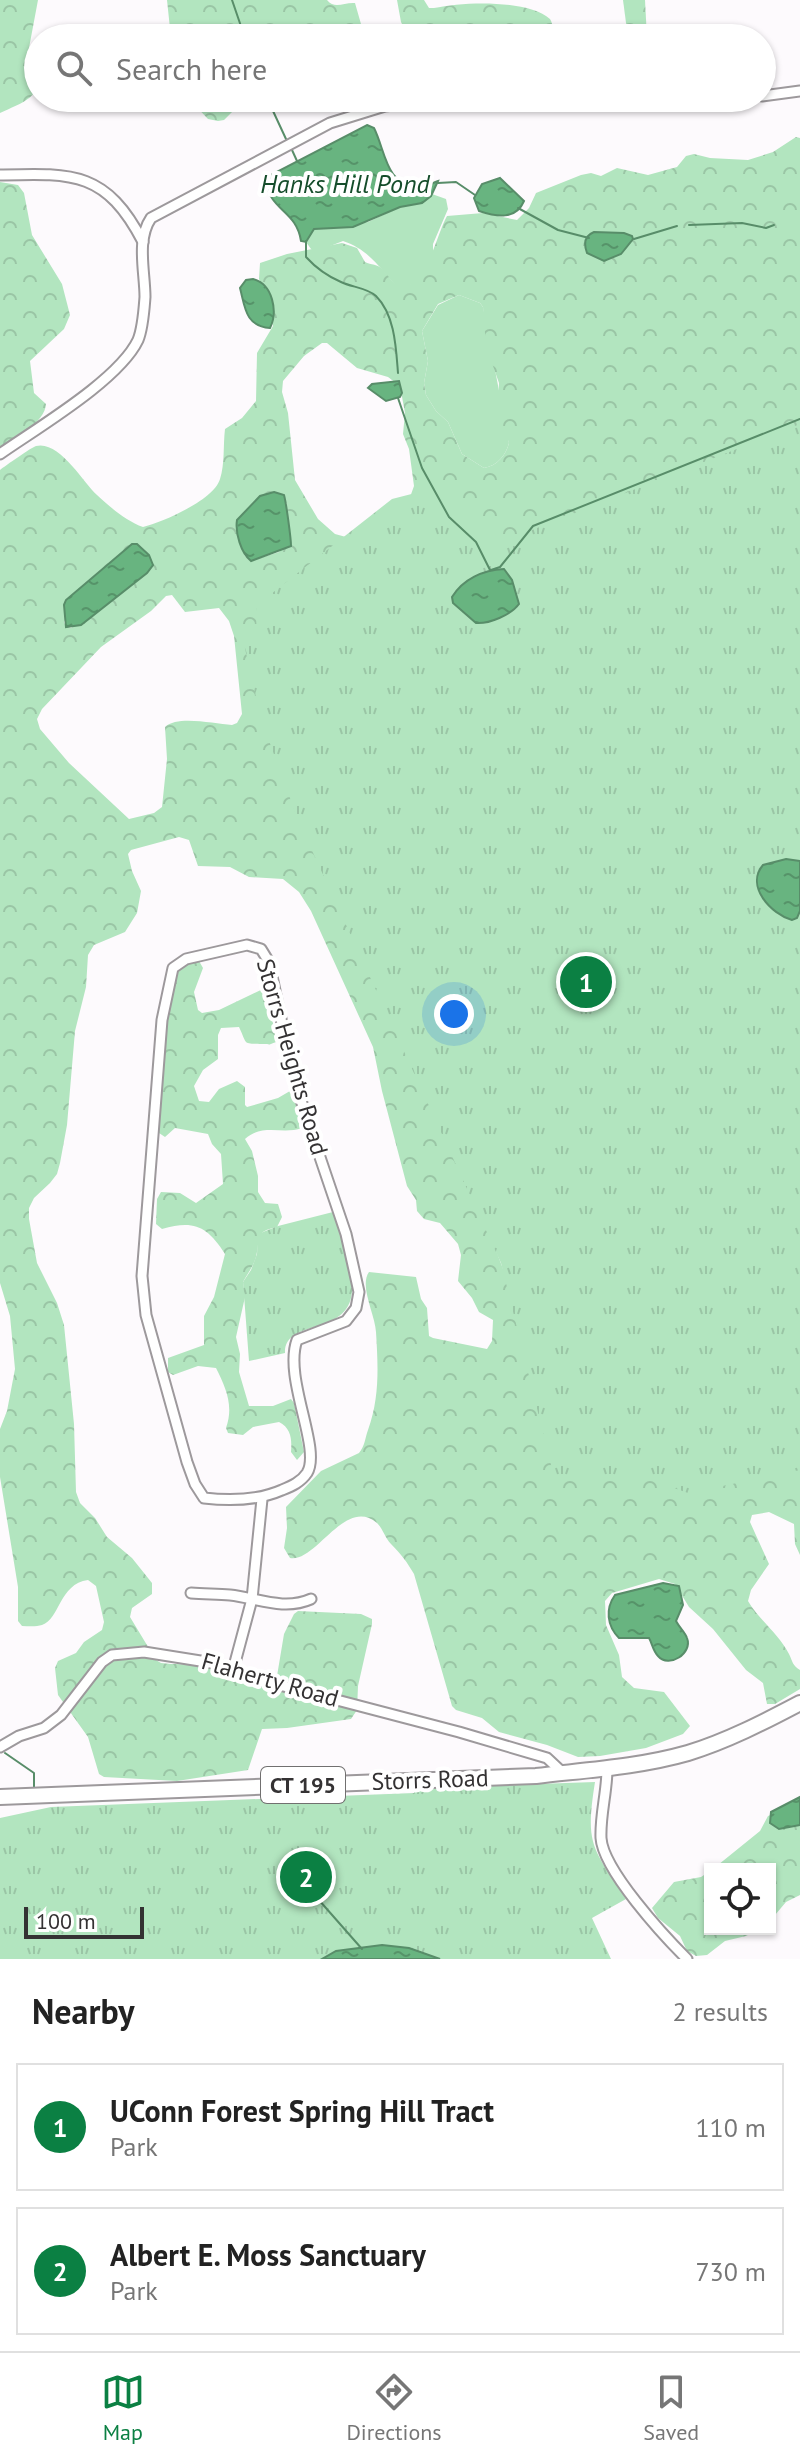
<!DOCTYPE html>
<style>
body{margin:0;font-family:"PT Sans",sans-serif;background:#f6f6f6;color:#222}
.controls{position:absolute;right:24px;bottom:24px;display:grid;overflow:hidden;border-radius:0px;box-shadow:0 2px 6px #0004}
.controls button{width:72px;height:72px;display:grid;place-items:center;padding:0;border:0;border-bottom:2px solid #e0e0e0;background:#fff;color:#222;font:40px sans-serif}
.scale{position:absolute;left:24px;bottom:20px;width:120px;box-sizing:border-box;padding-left:8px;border:4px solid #343233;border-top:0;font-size:22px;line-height:28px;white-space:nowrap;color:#343233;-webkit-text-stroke:6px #fff;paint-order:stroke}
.you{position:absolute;left:454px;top:1014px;width:28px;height:28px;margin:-20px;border:6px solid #fff;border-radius:50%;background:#1a73e8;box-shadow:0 0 0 12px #1a73e833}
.badge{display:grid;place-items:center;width:52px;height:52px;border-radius:50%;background:#0b8043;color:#fff;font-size:26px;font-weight:700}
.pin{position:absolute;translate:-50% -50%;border:4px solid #fff;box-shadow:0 2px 8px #0006}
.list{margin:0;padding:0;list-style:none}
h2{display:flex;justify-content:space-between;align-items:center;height:104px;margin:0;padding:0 32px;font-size:34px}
h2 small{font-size:26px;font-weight:400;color:#767676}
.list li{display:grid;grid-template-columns:52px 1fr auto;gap:24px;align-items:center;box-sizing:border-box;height:128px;margin:0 16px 16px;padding:0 16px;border:2px solid #e0e0e0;border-radius:0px}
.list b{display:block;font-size:30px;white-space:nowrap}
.list p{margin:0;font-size:26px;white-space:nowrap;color:#767676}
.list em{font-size:26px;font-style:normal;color:#767676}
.icon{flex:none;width:44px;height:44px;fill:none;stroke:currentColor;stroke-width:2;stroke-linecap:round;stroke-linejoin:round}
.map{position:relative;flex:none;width:800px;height:1959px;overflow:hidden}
.search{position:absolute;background:#fff;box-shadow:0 2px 6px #0004;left:24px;right:24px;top:24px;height:88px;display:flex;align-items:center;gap:20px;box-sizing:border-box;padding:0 28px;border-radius:44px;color:#767676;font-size:30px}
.sheet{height:392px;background:#fff}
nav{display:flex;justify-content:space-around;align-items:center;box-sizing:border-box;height:112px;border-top:2px solid #e0e0e0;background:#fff;font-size:22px;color:#767676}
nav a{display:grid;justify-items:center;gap:4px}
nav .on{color:#0b8043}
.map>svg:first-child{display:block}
.grass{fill:#b2e5bf}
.forest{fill:url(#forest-crowns);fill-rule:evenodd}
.park{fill:url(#park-tufts)}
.water{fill:url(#water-ripples);stroke:#588d69;stroke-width:2}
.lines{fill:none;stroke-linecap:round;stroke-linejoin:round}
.stream{stroke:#588d69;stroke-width:2}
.minor-casing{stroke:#9d999c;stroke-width:13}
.primary-casing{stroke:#9d999c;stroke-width:18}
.minor{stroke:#fff;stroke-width:9}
.primary{stroke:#fff;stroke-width:14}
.labels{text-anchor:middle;stroke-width:8;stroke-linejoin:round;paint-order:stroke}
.shield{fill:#fff;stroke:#717070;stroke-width:2}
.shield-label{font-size:22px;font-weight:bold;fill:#343233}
.street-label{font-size:24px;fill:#343233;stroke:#fff}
.water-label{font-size:26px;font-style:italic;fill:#154d2b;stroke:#fff}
</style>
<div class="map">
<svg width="800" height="1959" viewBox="0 0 800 1959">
<defs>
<pattern id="forest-crowns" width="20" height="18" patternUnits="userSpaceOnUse" patternTransform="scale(2)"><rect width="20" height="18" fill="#b2e5bf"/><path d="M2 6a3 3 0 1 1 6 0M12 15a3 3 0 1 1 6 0" fill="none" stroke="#9ac5a5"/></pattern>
<pattern id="park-tufts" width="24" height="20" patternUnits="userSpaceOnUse" patternTransform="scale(2)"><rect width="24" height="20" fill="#b2e5bf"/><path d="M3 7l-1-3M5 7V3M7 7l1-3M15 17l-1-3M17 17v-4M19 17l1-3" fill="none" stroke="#9ac5a5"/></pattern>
<pattern id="water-ripples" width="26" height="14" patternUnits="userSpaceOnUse" patternTransform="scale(2)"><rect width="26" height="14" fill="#68b480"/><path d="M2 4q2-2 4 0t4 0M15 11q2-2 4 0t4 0" fill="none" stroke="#569369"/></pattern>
</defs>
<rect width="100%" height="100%" fill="#fdfafd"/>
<g class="grass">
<path d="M432 194 446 199 448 209 433 244V274L400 290C380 270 372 251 343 241L320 250 311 249 306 242 313 229 368 222 400 207 422 203Z"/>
<path d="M459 295 480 303 483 307 509 443C506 455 497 466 484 468L462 454 448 422 436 411 426 395 424 383 428 361 422 331 438 305Z"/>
</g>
<g class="forest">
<path d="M0 0H38L29 48C31 54 37 60 38 66 46 97 21 103 0 113Z"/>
<path d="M167 0H327C335 10 344 2 355 3L365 38H171Z"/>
<path d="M397 0H424L429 8H434C466 1 529 0 550 19 553 24 554 32 555 38H409L401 22Z"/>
<polygon points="623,0 645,0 647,38 628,38"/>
<polygon points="188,98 249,98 239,105 224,120 218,121 208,119"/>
<path d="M796 137 800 138V745L465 1167 509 1285 800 1394V1555L795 1544 794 1524 769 1512 752 1515 750 1522 769 1564 751 1590 748 1601C759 1620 779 1634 789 1654 793 1662 792 1665 800 1670V1689L775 1704H767L763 1683 746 1670 713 1629 689 1607 675 1584 659 1579 612 1593 605 1601 606 1625 619 1655 622 1677 634 1688 664 1692 690 1726 683 1734 646 1748 600 1756 578 1757 547 1745 499 1732 482 1718 456 1710 452 1706 414 1574C407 1562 401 1554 391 1544 385 1538 383 1529 377 1523 345 1496 316 1563 290 1558L284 1548 287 1528 286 1507 321 1471 359 1453C365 1446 365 1438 368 1430 380 1397 378 1365 376 1332 375 1314 359 1286 369 1272L416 1277 421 1299 427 1308 429 1336 433 1338 487 1349 492 1341 493 1320 479 1312 472 1298 458 1281 461 1255 458 1244 440 1223 424 1219 417 1211 416 1200 407 1186 382 1091 373 1047 311 911 299 892 283 879 249 877 230 867 198 866 189 840 179 837 131 850 128 854 132 871 141 891 137 913 125 932 94 945 88 955 86 987 75 1031 67 1125 60 1163 57 1174 50 1183 34 1198 29 1208V1219L37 1263 57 1303 64 1325 74 1424 76 1492 80 1503 95 1518 107 1537 132 1558 152 1583V1594L132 1608 130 1617 156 1660 161 1663C174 1665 188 1663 200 1666 226 1672 251 1686 277 1676L284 1634 294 1614 298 1611 361 1614 372 1619V1624L358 1686 357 1710 351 1719 287 1728 262 1729 248 1770 177 1781 104 1777 99 1774 88 1737 58 1695 55 1668 58 1661 76 1653 84 1642 102 1630 104 1622 96 1586 88 1580C59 1584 60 1619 42 1625 36 1627 28 1626 22 1626L18 1621V1587L0 1477V1429L7 1411 15 1369 10 1316 0 1283V470C5 466 32 447 36 446 59 440 83 482 97 495 110 507 126 521 143 527 163 522 214 500 220 479 225 464 223 445 225 429L242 418 256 401 257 353 273 326 272 304 259 279 260 263 287 254 342 243 357 248 365 262C371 265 378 264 382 269 388 274 392 285 401 286 426 289 437 233 447 216L483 213 517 220 529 208 536 193 581 175 591 173 601 176 617 168 648 175 677 167 686 156 694 154 710 158 748 160 773 152ZM459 295 480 303 483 307 486 346 499 383 498 410 509 443C506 455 497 466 484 468L462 454 448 422 436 411 426 395 424 383 428 361 422 331 438 304ZM322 343H327L357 368 388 377 400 386 405 413 403 434 409 449 414 486 409 500 346 537 335 534 318 519 295 480 288 413 282 392 283 381 304 356ZM287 503 286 522 291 538 279 552 251 561 245 556 238 536ZM132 544 147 573 71 628 66 627 64 622 83 585ZM172 595 185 612 219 608 229 621 234 636 242 714 237 723 232 725C214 724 178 715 165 727L167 759 162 807 154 813 129 819 69 763 40 729 37 719 42 709 101 647 151 611 166 596Z"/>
<path d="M0 182 18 185 24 193 32 235 62 284 70 315 64 329 30 361 34 393 46 404C45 423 14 438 0 449Z"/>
<path d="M199 961 203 968 194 992 198 1010 202 1013 219 1010 265 988C267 992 276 1037 276 1042 265 1046 274 1044 262 1044 242 1043 248 1046 239 1027L221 1028 218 1035V1059L203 1070 194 1086 199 1101 209 1102 219 1089 237 1081 245 1087V1105L247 1107 278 1098 290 1091 293 1092 304 1123 302 1128C283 1135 262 1123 245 1139L252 1151 258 1176V1192L265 1203 278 1204 282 1217 277 1227C253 1232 261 1238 256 1257 253 1267 248 1273 243 1282L245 1297 236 1337 240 1354 239 1372 249 1406H273L291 1399 294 1403 304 1452 297 1460 291 1452C292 1439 291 1428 279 1422L253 1427 243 1435 228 1433 226 1428C234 1406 226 1388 216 1368L198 1366 173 1375 168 1372V1358L204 1345V1316L214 1297 225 1254C207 1226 194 1220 162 1229L156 1224 157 1199 161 1192 180 1193 196 1203 223 1184 221 1154 212 1144 208 1134 175 1128 165 1137 159 1133C161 1101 160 987 181 967 186 962 193 962 199 961Z"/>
<polygon points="773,1814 800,1823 800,1895 786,1902 770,1921 770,1869 713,1869 760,1831 768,1816"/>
<polygon points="710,1871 710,1929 759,1929 746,1936 725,1941 707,1955 696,1956 687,1951 680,1936 658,1918 652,1908 674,1882 701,1877"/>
</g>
<g class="park">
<polygon points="800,424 800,1470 688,1493 649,1479 554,1477 501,1263 298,820 261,719 244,644 256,637 257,605 392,499 431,489 494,545"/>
<path d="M333 1212C340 1236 355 1266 352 1292 348 1337 284 1318 285 1353L249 1361 243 1282 251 1270 257 1254 258 1234 278 1226Z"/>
<path d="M595 1782C585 1845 592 1847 626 1899L592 1918 611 1959H0V1818L51 1807 414 1793V1785L478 1786Z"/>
</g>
<g class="water">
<path d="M367 125 374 128C386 152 385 185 419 188 427 188 431 183 438 181L431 196 422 203 400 207 353 227 314 229 306 242 301 241C296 209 269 212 265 178Z"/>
<path d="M500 178 524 201C516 220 497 217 479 211L474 198 482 184Z"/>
<path d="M594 232 624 233 632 236 633 239 621 254 604 261 587 253C584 245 584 236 594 232Z"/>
<path d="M253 279C273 284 278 312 270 328 245 326 245 307 240 288L246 280Z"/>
<polygon points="399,381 402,393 400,397 386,401 368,388 372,384"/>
<path d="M274 492 284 495C286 502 291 538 291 546L251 561C241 553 235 533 237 520L260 496Z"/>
<polygon points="132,544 137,544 149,555 153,565 147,573 81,625 66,627 64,605 66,600"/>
<path d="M504 569 512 580 519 604C511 615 489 624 476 623L453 603 452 597C463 579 483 570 504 569Z"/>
<path d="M786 859 800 861V911L797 918 792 920C771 914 745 886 763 865Z"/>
<path d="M663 1583 679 1586 683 1605 676 1621C679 1627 685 1632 687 1638 693 1653 669 1669 658 1656 653 1651 652 1643 649 1638H619C607 1626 605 1609 615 1595Z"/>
<polygon points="800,1797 800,1825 779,1829 770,1823 771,1812"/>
<polygon points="382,1945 409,1948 440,1959 322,1959 336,1951"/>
</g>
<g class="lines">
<g class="stream">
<polyline points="232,0 245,38"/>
<polyline points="267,98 286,139"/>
<polyline points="292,150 297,161"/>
<polyline points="438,183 456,182 475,195"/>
<polyline points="518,208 558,230 589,238"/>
<polyline points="689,225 742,223 766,228 774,225"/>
<polyline points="634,239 677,226"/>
<path d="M306 241V257C316 268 327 276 341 282 351 287 368 288 376 296 395 315 396 348 398 373"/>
<polyline points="398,398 422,468 449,517 476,542 490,570"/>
<polyline points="491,570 500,567 533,526 800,419"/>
<polyline points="5,1753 34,1773 34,1788"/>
<polyline points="306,1872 311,1891 362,1949"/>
</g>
<g class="minor-casing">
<g id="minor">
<polyline points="762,96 800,91"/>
<path d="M0 175C73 173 106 171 143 242"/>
<path d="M0 454C37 428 119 380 138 340 143 328 144 310 145 297 145 272 136 240 151 218L330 123 385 106 419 102 731 98"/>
<path d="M247 945 261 949 269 962 288 1052 303 1107 346 1234 359 1292 356 1308 346 1321 297 1340C283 1378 322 1449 307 1473 301 1482 292 1486 282 1490 257 1501 230 1501 204 1498L195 1484 187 1462 146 1315 142 1276 162 1020 173 968 186 959Z"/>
<path d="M191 1593C204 1594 217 1594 230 1595 257 1598 284 1611 311 1599"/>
<polyline points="233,1670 252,1599 262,1499"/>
<polyline points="0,1747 19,1736 44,1728 61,1715 102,1662 112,1655 144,1652 213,1663 268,1682 459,1732 547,1758 563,1773"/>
<path d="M607 1769C607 1792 600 1815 601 1838 603 1870 664 1936 687 1959"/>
</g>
</g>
<g class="primary-casing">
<path id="primary" d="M0 1797 536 1776C587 1770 639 1767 688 1753 727 1741 764 1722 800 1703"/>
</g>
<use href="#minor" class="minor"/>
<use href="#primary" class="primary"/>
</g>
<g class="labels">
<rect class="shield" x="261" y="1767" width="84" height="36" rx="6"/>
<g class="shield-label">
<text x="303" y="1793">CT 195</text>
</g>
<g class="street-label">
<text transform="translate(292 1057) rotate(74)" y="8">Storrs Heights Road</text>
<text transform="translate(270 1680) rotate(16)" y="8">Flaherty Road</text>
<text transform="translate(430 1780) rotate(-2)" y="8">Storrs Road</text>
</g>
<g class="water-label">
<text x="345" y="193">Hanks Hill Pond</text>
</g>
</g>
</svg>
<div class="controls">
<button><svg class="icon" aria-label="locate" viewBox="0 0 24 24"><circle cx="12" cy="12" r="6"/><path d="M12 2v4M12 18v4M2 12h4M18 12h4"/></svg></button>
</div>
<div class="scale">100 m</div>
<div class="you"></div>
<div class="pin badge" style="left:586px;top:982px">1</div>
<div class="pin badge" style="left:306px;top:1877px">2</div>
<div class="search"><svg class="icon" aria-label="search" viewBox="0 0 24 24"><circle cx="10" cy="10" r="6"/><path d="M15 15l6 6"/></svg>Search here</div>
</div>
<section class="sheet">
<h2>Nearby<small>2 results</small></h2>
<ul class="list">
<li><span class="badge">1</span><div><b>UConn Forest Spring Hill Tract</b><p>Park</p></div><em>110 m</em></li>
<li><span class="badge">2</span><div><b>Albert E. Moss Sanctuary</b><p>Park</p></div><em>730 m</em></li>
</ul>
</section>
<nav>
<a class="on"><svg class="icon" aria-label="map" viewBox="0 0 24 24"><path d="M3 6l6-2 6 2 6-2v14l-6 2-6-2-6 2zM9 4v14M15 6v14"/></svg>Map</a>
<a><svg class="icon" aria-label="directions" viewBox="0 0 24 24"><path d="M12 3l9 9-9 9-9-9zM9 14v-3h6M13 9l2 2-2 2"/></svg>Directions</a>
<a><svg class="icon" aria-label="saved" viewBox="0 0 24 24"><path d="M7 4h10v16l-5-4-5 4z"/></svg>Saved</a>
</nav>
